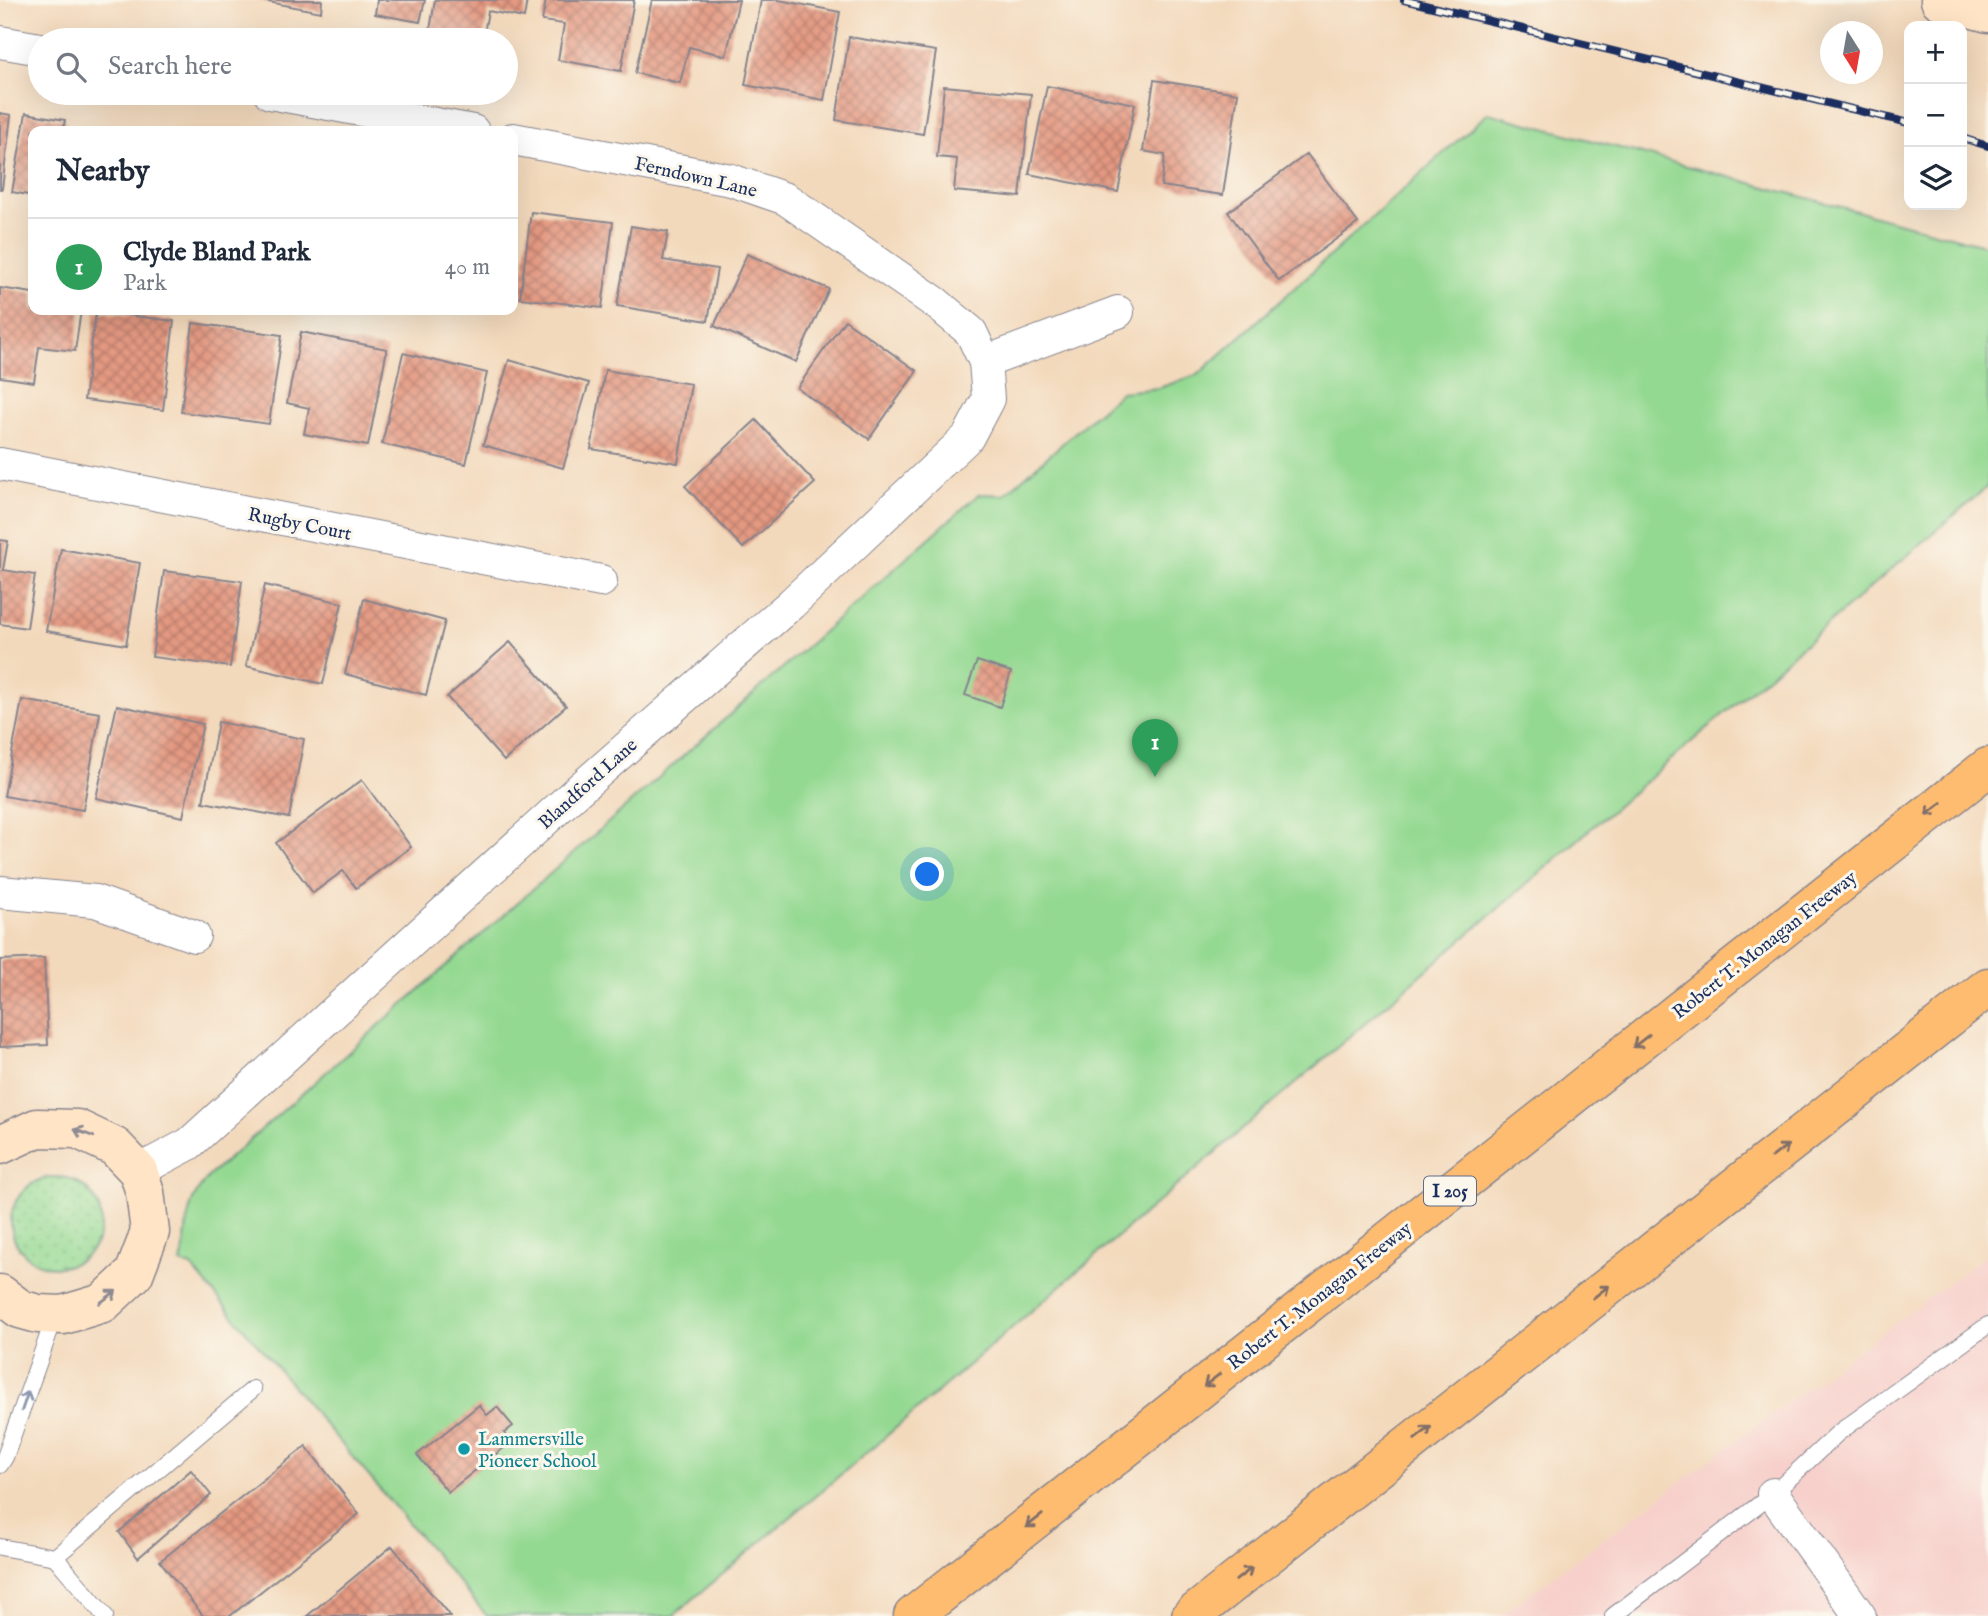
<!DOCTYPE html>
<meta charset="utf-8">
<style>
body{margin:0;font-family:"IM FELL English",serif;background:#f6f6f7;color:#1f2937}
.controls{position:absolute;right:21px;top:21px;display:grid;overflow:hidden;border-radius:14px;box-shadow:0 7px 28px #0002}
.controls button{width:63px;height:63px;display:grid;place-items:center;padding:0;border:0;border-bottom:2px solid #e0e1e3;background:#fff;color:#1f2937;font:35px sans-serif}
.compass{position:absolute;left:1820px;top:21px;width:63px;height:63px;border-radius:50%;background:#fff;box-shadow:0 7px 28px #0002;rotate:169deg}
.you{position:absolute;left:928px;top:875px;width:24px;height:24px;margin:-18px;border:5px solid #fff;border-radius:50%;background:#1a73e8;box-shadow:0 0 0 10px #1a73e833}
.badge{display:grid;place-items:center;width:46px;height:46px;border-radius:50%;background:#2563eb;color:#fff;font-size:23px;font-weight:700}
.pin{position:absolute;translate:-50% -58px;filter:drop-shadow(0 2px 4px #0008)}
.pin::after{content:'';position:absolute;top:37px;width:24px;height:21px;background:inherit;clip-path:polygon(0 0,100% 0,50% 100%)}
.list{margin:0;padding:0;list-style:none}
h2{display:flex;justify-content:space-between;align-items:center;height:91px;margin:0;padding:0 28px;font-size:30px}
h2 small{font-size:23px;font-weight:400;color:#747a83}
.list li{display:grid;grid-template-columns:46px 1fr auto;gap:21px;align-items:center;box-sizing:border-box;height:98px;padding:0 28px;border-top:2px solid #e0e1e3}
.list b{display:block;font-size:26px;white-space:nowrap}
.list p{margin:0;font-size:23px;white-space:nowrap;color:#747a83}
.list em{font-size:23px;font-style:normal;color:#747a83}
.icon{flex:none;width:38px;height:38px;fill:none;stroke:currentColor;stroke-width:2;stroke-linecap:round;stroke-linejoin:round}
.map{position:relative;flex:none;width:1988px;height:1616px;overflow:hidden}
.search{position:absolute;background:#fff;box-shadow:0 7px 28px #0002;left:28px;top:28px;width:490px;height:77px;display:flex;align-items:center;gap:18px;box-sizing:border-box;padding:0 24px;border-radius:38px;color:#747a83;font-size:26px}
.panel{position:absolute;background:#fff;box-shadow:0 7px 28px #0002;left:28px;top:126px;width:490px;height:189px;border-radius:14px}
.map>svg:first-child{display:block}
.built{fill:#f7d0cb}
.grass{fill:url(#grass-dots);stroke:#588478;stroke-width:2}
.green{fill:#94d992;stroke:#588478;stroke-width:2}
.building{fill:url(#building-cross-hatch)}
.lines{fill:none;stroke-linecap:round;stroke-linejoin:round}
.lane-casing{stroke:#87848d;stroke-width:18}
.street-casing{stroke:#87848d;stroke-width:34}
.secondary-casing{stroke:#87848d;stroke-width:41}
.highway-casing{stroke:#87848d;stroke-width:41}
.lane{stroke:#fff;stroke-width:16}
.street{stroke:#fff;stroke-width:32}
.secondary{stroke:#ffe4c6;stroke-width:38}
.highway{stroke:#febc71;stroke-width:38}
.rail-casing{stroke:#1b2f5e;stroke-width:8}
.rail{stroke:#fbf7ec;stroke-width:5;stroke-dasharray:16;stroke-linecap:butt}
.oneway{stroke:#816e67}
.oneway2{stroke:#8d8a92}
.oneway3{stroke:#8d97ae}
.culture-dot{fill:#0f9aa8;stroke:#fbf7ec;stroke-width:2.5}
.labels{text-anchor:middle;stroke-width:6;stroke-linejoin:round;paint-order:stroke}
.shield{fill:#fbf7ec;stroke:#5e6b89;stroke-width:2}
.shield-label{font-size:18px;font-weight:bold;fill:#1b2f5e}
.street-label{font-size:19px;fill:#1b2f5e;stroke:#fbf7ec}
.culture-label{font-size:19px;fill:#0d838f;stroke:#fbf7ec;text-anchor:start}
</style>
<div class="map">
<svg width="1988" height="1616" viewBox="0 0 1988 1616">
<defs>
<pattern id="grass-dots" width="8" height="8" patternUnits="userSpaceOnUse" patternTransform="scale(1.75)"><rect width="8" height="8" fill="#94d992"/><path d="M2 2h.1M6 6h.1" fill="none" stroke="#7fbb80" stroke-width="1.8" stroke-linecap="round"/></pattern>
<pattern id="building-cross-hatch" width="8" height="8" patternUnits="userSpaceOnUse" patternTransform="scale(1.75)"><rect width="8" height="8" fill="#e49981"/><path d="M0 0l8 8M0 8l8-8" fill="none" stroke="#b87d6d"/></pattern>
</defs>
<rect width="100%" height="100%" fill="#fbf7ec"/>
<filter id="ink" filterUnits="userSpaceOnUse"><feTurbulence type="fractalNoise" baseFrequency=".0143" numOctaves="2"/><feDisplacementMap in="SourceGraphic" scale="14" xChannelSelector="R" yChannelSelector="G"/><feConvolveMatrix kernelMatrix="1 2 1 2 8 2 1 2 1" color-interpolation-filters="sRGB"/></filter>
<filter id="wash" filterUnits="userSpaceOnUse"><feTurbulence type="fractalNoise" baseFrequency=".00686" numOctaves="4" result="noise"/><feDisplacementMap in="SourceGraphic" scale="28" xChannelSelector="R" yChannelSelector="G"/><feGaussianBlur stdDeviation="1.57" result="paint"/><feColorMatrix in="noise" values="0 0 0 0 0 0 0 0 0 0 0 0 0 0 0 0 0 1.4 0 .05"/><feComposite in="paint" operator="in"/></filter>
<g filter="url(#wash)">
<rect width="100%" height="100%" fill="#f3d9bc"/>
<polygon class="built" points="1988,1254 1988,1616 1500,1616"/>
<circle class="grass" cx="56" cy="1222" r="45"/>
<path class="green" d="M1488 113 1988 246V486L883 1439 673 1616H487L192 1267 181 1263C190 1225 181 1208 209 1176L979 494 1004 495 1121 392 1159 388 1199 374Z"/>
<g id="blocks">
<g class="building">
<polygon points="258,0 322,0 321,12"/>
<polygon points="377,0 425,0 420,22 375,14"/>
<polygon points="435,0 527,0 524,18 488,11 483,39 430,30"/>
<polygon points="546,0 634,0 621,71 558,60 564,24 542,21"/>
<polygon points="652,0 739,0 726,56 689,47 680,83 635,73"/>
<polygon points="761,0 779,0 840,12 824,100 745,85"/>
<polygon points="849,37 936,51 923,134 836,120"/>
<polygon points="1154,80 1238,93 1223,195 1161,186 1165,155 1143,151"/>
<polygon points="944,86 1031,94 1020,197 954,191 957,159 937,157"/>
<polygon points="1047,86 1135,104 1118,192 1029,174"/>
<polygon points="0,113 11,115 2,189 0,189"/>
<polygon points="26,113 65,120 63,131 33,131 33,196 12,192"/>
<polygon points="1307,154 1358,223 1279,281 1228,212"/>
<polygon points="531,212 613,222 602,308 520,298"/>
<polygon points="631,226 668,232 663,260 717,269 708,321 617,306"/>
<polygon points="747,254 829,289 796,362 714,326"/>
<polygon points="0,288 33,293 33,310 81,310 75,351 39,347 34,382 0,377"/>
<polygon points="96,311 174,321 163,410 84,400"/>
<polygon points="845,320 917,371 869,439 797,388"/>
<polygon points="193,323 282,335 269,424 181,412"/>
<polygon points="301,332 387,349 368,446 304,434 309,408 287,403"/>
<polygon points="403,353 487,373 466,464 382,444"/>
<polygon points="509,360 589,383 563,468 483,445"/>
<polygon points="605,370 691,384 678,463 591,449"/>
<polygon points="756,420 815,483 743,548 685,486"/>
<polygon points="0,540 8,541 3,570 35,575 27,628 0,624"/>
<polygon points="61,549 140,563 126,645 46,631"/>
<polygon points="164,571 242,581 230,667 152,657"/>
<polygon points="265,585 342,603 323,684 246,666"/>
<polygon points="364,599 445,621 426,695 345,674"/>
<polygon points="510,642 566,706 504,761 447,697"/>
<polygon points="977,661 1011,672 1000,707 965,695"/>
<polygon points="22,700 100,713 83,810 4,796"/>
<polygon points="117,705 203,724 183,817 96,798"/>
<polygon points="218,722 304,739 289,818 203,802"/>
<polygon points="362,780 411,847 356,888 343,871 313,893 276,843"/>
<polygon points="44,958 48,1045 0,1047 0,960"/>
<polygon points="479,1405 487,1415 497,1407 513,1426 504,1433 511,1442 448,1492 417,1455"/>
<polygon points="306,1446 359,1514 230,1616 203,1616 160,1561"/>
<polygon points="191,1470 211,1495 138,1558 119,1532"/>
<polygon points="392,1546 450,1616 307,1616"/>
</g>
</g>
</g>
<g filter="url(#ink)">
<use href="#blocks" fill-opacity="0" stroke="#87848d" stroke-width="2"/>
<g class="lines">
<g class="lane-casing">
<g id="lane">
<polyline points="0,1465 5,1457 55,1316"/>
<polyline points="0,1547 55,1557"/>
<polyline points="105,1616 55,1557 253,1389"/>
<polyline points="1613,1616 1773,1494 1838,1433 1988,1325"/>
</g>
</g>
<g class="street-casing">
<g id="street">
<polyline points="0,42 40,49"/>
<polyline points="270,93 473,131"/>
<polyline points="985,362 1118,312"/>
<polyline points="0,464 601,581"/>
<polyline points="0,892 95,901 194,936"/>
<polyline points="138,1171 189,1144 576,792 791,604 968,437 988,399 985,362 971,332 936,303 786,199 731,180 513,139"/>
<polyline points="1773,1494 1860,1616"/>
</g>
</g>
<g class="secondary-casing">
<g id="secondary">
<polyline points="1940,0 1988,13"/>
<polyline points="0,1145 37,1128 77,1129 115,1147 138,1171 145,1192 150,1232 134,1274 103,1303 63,1315 38,1314 20,1309 0,1294"/>
</g>
</g>
<g class="highway-casing">
<g id="highway">
<polyline points="913,1616 1988,767"/>
<polyline points="1191,1616 1988,987"/>
</g>
</g>
<use href="#lane" class="lane"/>
<use href="#street" class="street"/>
<use href="#secondary" class="secondary"/>
<use href="#highway" class="highway"/>
<g class="rail-casing">
<g id="rail">
<polyline points="1404,0 1909,123"/>
<polyline points="1962,138 1988,146"/>
</g>
</g>
<use href="#rail" class="rail"/>
</g>
<defs><path id="oneway-shaft" d="M-6 0H5M1.5-3L5.5 0L1.5 3" fill="none" stroke-width="1.6" stroke-linecap="round" stroke-linejoin="round" transform="scale(1.75)"/></defs>
<g class="oneway">
<use href="#oneway-shaft" transform="translate(1934 809) rotate(142)"/>
<use href="#oneway-shaft" transform="translate(1641 1041) rotate(142)"/>
<use href="#oneway-shaft" transform="translate(1780 1151) rotate(-38)"/>
<use href="#oneway-shaft" transform="translate(1601 1292) rotate(-38)"/>
<use href="#oneway-shaft" transform="translate(1212 1380) rotate(142)"/>
<use href="#oneway-shaft" transform="translate(1423 1433) rotate(-38)"/>
<use href="#oneway-shaft" transform="translate(1034 1521) rotate(142)"/>
<use href="#oneway-shaft" transform="translate(1244 1574) rotate(-38)"/>
</g>
<g class="oneway2">
<use href="#oneway-shaft" transform="translate(84 1133) rotate(-159)"/>
<use href="#oneway-shaft" transform="translate(108 1297) rotate(-37)"/>
</g>
<use class="oneway3" href="#oneway-shaft" transform="translate(25 1401) rotate(-71)"/>
</g>
<circle class="culture-dot" cx="464" cy="1449" r="7"/>
<g class="labels">
<rect class="shield" x="1424" y="1176.5" width="52" height="29" rx="5"/>
<g class="shield-label">
<text x="1450" y="1197">I 205</text>
</g>
<g class="street-label">
<text transform="translate(696 176) rotate(13)" y="7">Ferndown Lane</text>
<text transform="translate(300 523) rotate(11)" y="7">Rugby Court</text>
<text transform="translate(587 783) rotate(-42)" y="7">Blandford Lane</text>
<text transform="translate(1764 944) rotate(-38)" y="7">Robert T. Monagan Freeway</text>
<text transform="translate(1319 1295) rotate(-38)" y="7">Robert T. Monagan Freeway</text>
</g>
<g class="culture-label">
<text x="478" y="1445">Lammersville<tspan x="478" dy="22">Pioneer School</tspan></text>
</g>
</g>
</svg>
<div class="controls">
<button>+</button>
<button>−</button>
<button><svg class="icon" aria-label="layers" viewBox="0 0 24 24"><path d="M12 4l9 5-9 5-9-5zM3 14l9 5 9-5"/></svg></button>
</div>
<svg class="compass" viewBox="-18 -18 36 36"><path d="M0-13l5 13h-10z" fill="#e53935"/><path d="M0 13l5-13h-10z" fill="#747a83"/></svg>
<div class="you"></div>
<div class="pin badge" style="left:1155px;top:777px;background:#2e9e5b">1</div>
<div class="search"><svg class="icon" aria-label="search" viewBox="0 0 24 24"><circle cx="10" cy="10" r="6"/><path d="M15 15l6 6"/></svg>Search here</div>
<section class="panel">
<h2>Nearby<small></small></h2>
<ul class="list">
<li><span class="badge" style="background:#2e9e5b">1</span><div><b>Clyde Bland Park</b><p>Park</p></div><em>40 m</em></li>
</ul>
</section>
</div>
